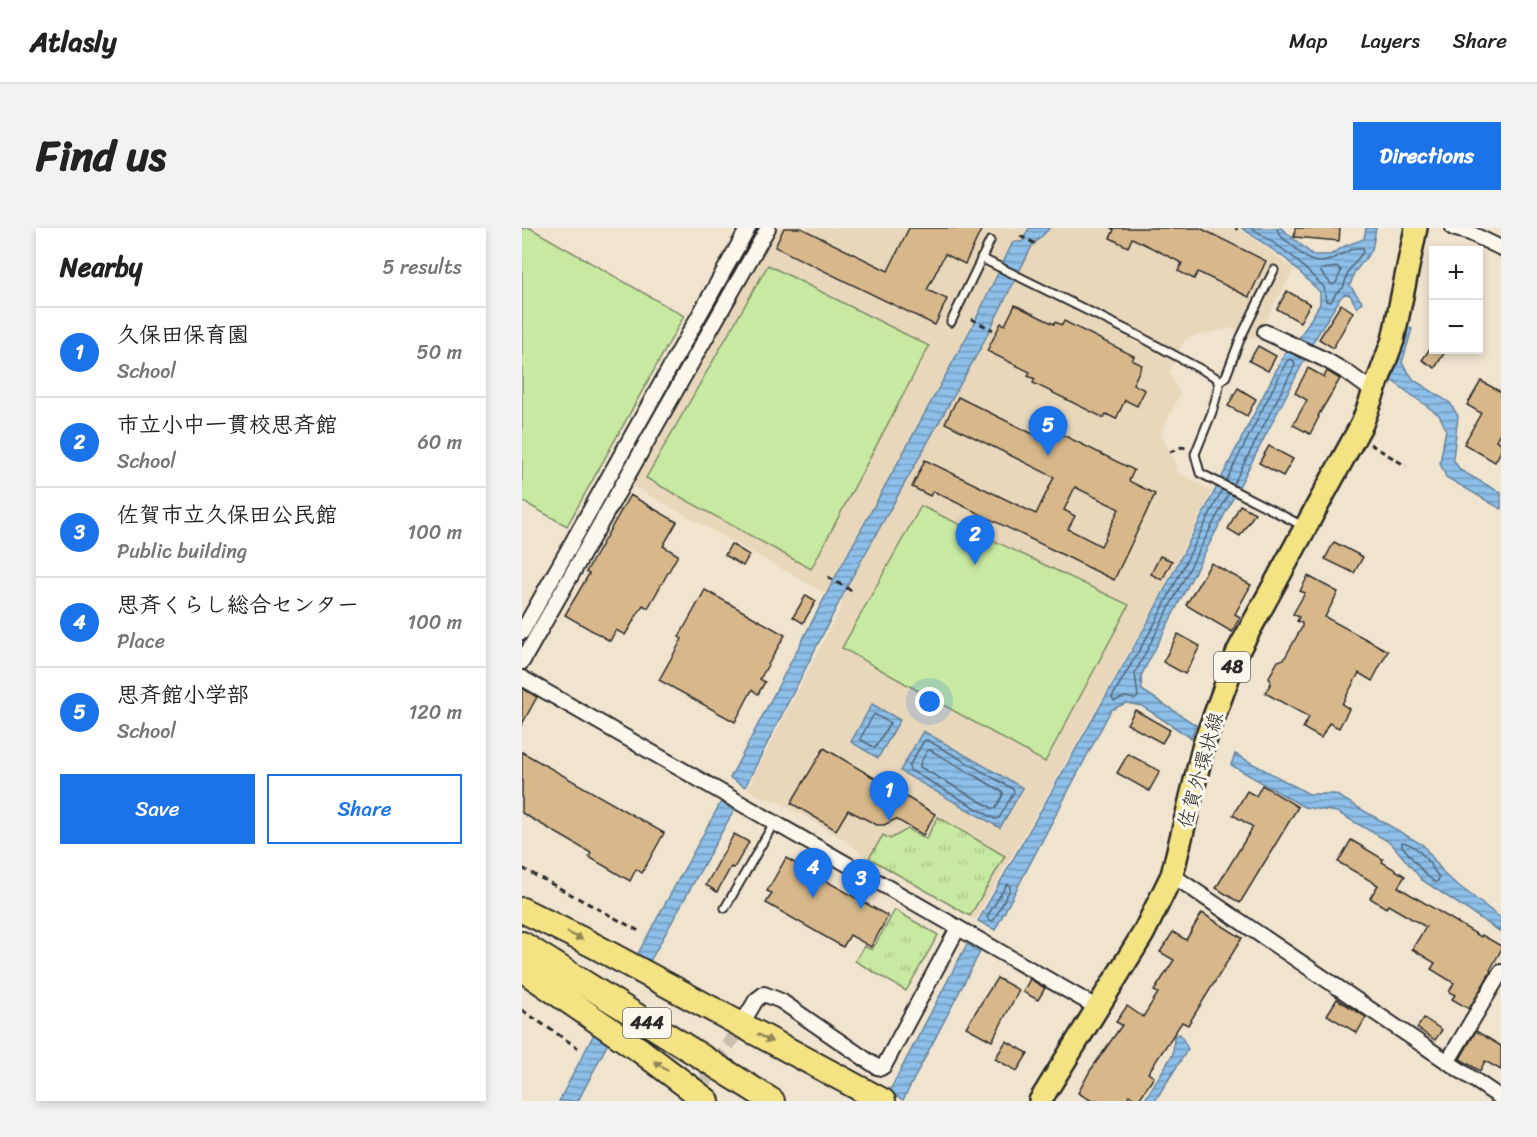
<!DOCTYPE html>
<meta charset="utf-8">
<style>
body{margin:0;font-family:Sriracha,"Klee One",sans-serif;background:#f2f2f2;color:#222}
.controls{position:absolute;right:18px;top:18px;display:grid;overflow:hidden;border-radius:0px;box-shadow:0 3px 9px #0003}
.controls button{width:54px;height:54px;display:grid;place-items:center;padding:0;border:0;border-bottom:2px solid #e0e0e0;background:#fff;color:#222;font:30px sans-serif}
.you{position:absolute;left:408px;top:474px;width:21px;height:21px;margin:-15px;border:4px solid #fff;border-radius:50%;background:#1a73e8;box-shadow:0 0 0 9px #1a73e833}
.badge{display:grid;place-items:center;width:39px;height:39px;border-radius:50%;background:#1a73e8;color:#fff;font-size:20px;font-weight:700}
.pin{position:absolute;translate:-50% -50px;filter:drop-shadow(0 2px 3px #0008)}
.pin::after{content:'';position:absolute;top:32px;width:21px;height:18px;background:inherit;clip-path:polygon(0 0,100% 0,50% 100%)}
.list{margin:0;padding:0;list-style:none}
h2{display:flex;justify-content:space-between;align-items:center;height:78px;margin:0;padding:0 24px;font-size:26px}
h2 small{font-size:20px;font-weight:400;color:#767676}
.list li{display:grid;grid-template-columns:39px 1fr auto;gap:18px;align-items:center;box-sizing:border-box;height:90px;padding:0 24px;border-top:2px solid #e0e0e0}
.list b{display:block;font-size:22px;white-space:nowrap}
.list p{margin:0;font-size:20px;white-space:nowrap;color:#767676}
.list em{font-size:20px;font-style:normal;color:#767676}
.actions{display:flex;gap:12px;padding:18px 24px}
.actions a{flex:1;padding:14px 0;border:2px solid #1a73e8;border-radius:0px;text-align:center;font-size:21px;color:#1a73e8}
.actions .main{background:#1a73e8;color:#fff}
.map{position:relative;flex:none;width:979px;height:873px;overflow:hidden;border-radius:0px}
header{display:flex;align-items:center;gap:36px;box-sizing:border-box;height:84px;padding:0 30px;background:#fff;border-bottom:2px solid #e0e0e0}
header strong{font-size:28px}
nav{display:flex;gap:33px;margin-inline-start:auto;font-size:21px}
.intro{display:flex;align-items:center;justify-content:space-between;box-sizing:border-box;height:144px;padding:0 36px}
h1{margin:0;font-size:42px}
.button{padding:15px 27px;border-radius:0px;background:#1a73e8;color:#fff;font-size:21px;font-weight:700}
main{display:flex;gap:36px;padding:0 36px}
aside{flex:1;background:#fff;border-radius:0px;box-shadow:0 3px 9px #0003}
.map>svg:first-child{display:block}
.built{fill:#e9d7bb}
.park{fill:url(#park-tufts);stroke:#7a8a66;stroke-width:1.5}
.garden{fill:#c8e9a1;stroke:#7a8a66;stroke-width:1.5}
.water{fill:url(#water-rules);stroke:#66849d;stroke-width:1.5}
.lines{fill:none;stroke-linecap:round;stroke-linejoin:round}
.shore{stroke:#526677;stroke-width:1.5}
.stream{stroke:#66849d;stroke-width:4.5}
.building{fill:#d8b88b;stroke:#2b2b2b;stroke-width:1.5;fill-rule:evenodd}
.street-tunnel{stroke:#c9bfae;stroke-width:14;stroke-dasharray:14 7;stroke-linecap:butt}
.lane-casing{stroke:#2b2b2b;stroke-width:11}
.street-casing{stroke:#2b2b2b;stroke-width:18}
.primary-casing{stroke:#2b2b2b;stroke-width:26}
.highway-casing{stroke:#2b2b2b;stroke-width:28}
.path{stroke:#2b2b2b;stroke-width:3;stroke-dasharray:6 4.5;stroke-linecap:butt}
.lane{stroke:#fbf7ec;stroke-width:7}
.street{stroke:#fbf7ec;stroke-width:14}
.primary{stroke:#f4e382;stroke-width:21}
.highway{stroke:#f4e382;stroke-width:24}
.oneway{fill:#908756}
.labels{text-anchor:middle;stroke-width:6;stroke-linejoin:round;paint-order:stroke}
.shield{fill:#fbf7ec;stroke:#696865;stroke-width:1.5}
.shield-label{font-size:18px;font-weight:bold;fill:#2b2b2b}
.street-label{font-size:20px;fill:#2b2b2b;stroke:#fbf7ec}
</style>
<header>
<strong>Atlasly</strong>
<nav><a>Map</a><a>Layers</a><a>Share</a></nav>
</header>
<div class="intro"><h1>Find us</h1><a class="button">Directions</a></div>
<main>
<aside>
<h2>Nearby<small>5 results</small></h2>
<ul class="list">
<li><span class="badge">1</span><div><b>久保田保育園</b><p>School</p></div><em>50 m</em></li>
<li><span class="badge">2</span><div><b>市立小中一貫校思斉館</b><p>School</p></div><em>60 m</em></li>
<li><span class="badge">3</span><div><b>佐賀市立久保田公民館</b><p>Public building</p></div><em>100 m</em></li>
<li><span class="badge">4</span><div><b>思斉くらし総合センター</b><p>Place</p></div><em>100 m</em></li>
<li><span class="badge">5</span><div><b>思斉館小学部</b><p>School</p></div><em>120 m</em></li>
</ul>
<div class="actions"><a class="main">Save</a><a>Share</a></div>
</aside>
<div class="map">
<svg width="979" height="873" viewBox="0 0 979 873">
<defs>
<pattern id="park-tufts" width="24" height="20" patternUnits="userSpaceOnUse" patternTransform="scale(1.5)"><rect width="24" height="20" fill="#c8e9a1"/><path d="M3 7l-1-3M5 7V3M7 7l1-3M15 17l-1-3M17 17v-4M19 17l1-3" fill="none" stroke="#acc88b"/></pattern>
<pattern id="water-rules" width="6" height="5" patternUnits="userSpaceOnUse" patternTransform="scale(1.5)"><rect width="6" height="5" fill="#8dbfe9"/><path d="M0 2.5h6" fill="none" stroke="#739bbd"/></pattern>
</defs>
<rect width="100%" height="100%" fill="#f0e4cf"/>
<filter id="ink" filterUnits="userSpaceOnUse"><feTurbulence type="fractalNoise" baseFrequency=".0167" numOctaves="2"/><feDisplacementMap in="SourceGraphic" scale="12" xChannelSelector="R" yChannelSelector="G"/><feConvolveMatrix kernelMatrix="1 2 1 2 8 2 1 2 1" color-interpolation-filters="sRGB"/></filter>
<g filter="url(#ink)">
<polygon class="built" points="251,0 717,0 772,41 733,112 711,100 664,110 647,144 658,166 639,205 657,245 690,263 625,393 453,692 345,630 323,612 255,573 239,569 225,561 321,375 107,256"/>
<g class="park">
<polygon points="416,589 483,628 448,688 347,630 361,607 368,611 386,601 404,611"/>
<polygon points="373,682 416,707 384,763 333,733 342,718 350,722"/>
</g>
<g class="garden">
<polygon points="0,0 8,0 162,88 45,298 0,273"/>
<polygon points="246,37 407,118 289,341 124,250"/>
<polygon points="399,278 607,377 523,534 320,420"/>
</g>
<g class="water">
<polygon points="507,0 528,0 510,18 458,121 329,351 223,559 208,550 316,344 450,99 491,14 500,14"/>
<polygon points="720,0 759,0 791,27 808,27 823,18 842,11 844,0 854,0 850,22 832,45 828,58 840,74 835,80 828,67 823,66 819,69 788,119 776,112 798,76 798,64 765,32"/>
<polygon points="886,99 890,101 880,135 892,152 928,175 936,188 931,231 938,242 979,265 979,281 924,249 918,235 924,201 917,187 869,152"/>
<polygon points="764,123 783,131 619,448 620,462 674,497 669,510 620,478 604,475 589,482 473,702 456,693 626,394"/>
<polygon points="350,476 378,492 356,530 329,514"/>
<polygon points="401,503 501,560 478,600 378,543"/>
<polygon points="713,526 787,566 813,566 901,617 924,648 979,690 979,704 900,652 869,615 815,584 782,579 709,537"/>
<polygon points="199,574 212,582 127,735 114,729"/>
<polygon points="445,716 458,724 381,872 367,864"/>
<polygon points="72,806 86,815 56,873 37,873"/>
<polygon points="658,806 666,821 633,873 622,873 651,826 652,808"/>
</g>
<g class="lines">
<g class="shore">
<path d="M730 0 769 27 802 59 804 73 809 74 814 65 821 60 827 42 841 24V20C824 17 809 41 788 32 782 29 775 22 770 17 764 12 756 8 755 0"/>
<polygon points="816,39 819,43 814,55 810,57 798,43 800,41"/>
<polyline points="704,253 765,133 768,131 772,133 773,137 711,257"/>
<polyline points="700,262 632,397 590,469 592,473 603,469 613,471 616,469 613,445 707,265"/>
<polygon points="352,486 368,495 353,520 338,511"/>
<polygon points="405,512 491,561 492,564 477,590 473,591 388,542 387,538 402,513"/>
<polygon points="408,522 481,564 481,567 474,580 470,580 398,539 398,536 405,523"/>
<path d="M880 614C898 617 907 636 917 649L916 653 913 654 904 647 880 618Z"/>
<polygon points="485,656 488,658 488,661 472,692 468,693 465,689"/>
</g>
<g class="stream">
<polyline points="186,92 237,0"/>
<polyline points="0,418 35,358"/>
</g>
</g>
<g class="building">
<polygon points="262,0 279,0 366,43 387,0 460,0 443,36 423,26 405,62 425,71 413,97 253,19"/>
<polygon points="589,0 678,0 744,33 727,69 676,44 672,51 656,43 660,35 610,10 606,19 588,10 592,2"/>
<polygon points="773,0 818,0 817,13 772,9"/>
<polygon points="765,63 788,76 778,94 755,81"/>
<polygon points="819,76 831,84 811,120 797,111"/>
<polygon points="493,77 532,96 533,94 540,97 542,93 612,128 610,132 620,137 611,156 623,162 615,178 603,172 594,191 584,186 582,190 511,155 513,151 506,148 508,144 465,123 479,95 483,97"/>
<polygon points="736,118 754,128 746,143 727,133"/>
<polygon points="907,122 924,122 913,140 900,132"/>
<polygon points="786,140 802,149 805,143 818,151 796,188 797,189 788,206 771,197 785,172 773,165"/>
<polygon points="959,153 979,164 979,203 974,212 979,215 979,223 973,234 942,216 959,185 945,177"/>
<polygon points="716,160 734,171 725,188 706,178"/>
<path d="M436 169 523 212 529 201 612 242 607 253 633 266 592 352 411 263 408 268 390 259 403 232 514 286 532 249 423 195ZM553 259 597 281 579 318 546 301 553 288 542 282Z"/>
<polygon points="747,218 771,231 761,248 737,235"/>
<polygon points="108,267 155,294 141,318 156,327 126,380 121,377 103,407 94,402 88,413 43,387 67,346 64,344"/>
<polygon points="718,277 733,285 718,308 706,301"/>
<polygon points="812,314 841,329 832,345 803,331"/>
<polygon points="209,316 227,327 221,338 203,327"/>
<polygon points="638,328 650,333 640,352 629,346"/>
<polygon points="689,335 729,357 713,386 718,389 710,404 664,377"/>
<polygon points="786,348 816,364 803,389 866,423 850,453 837,445 820,476 827,481 817,500 807,495 799,510 781,500 787,489 743,465 749,455 747,449 756,433 762,431 780,399 780,395 775,393 777,389 771,386 783,365 778,363"/>
<polygon points="183,362 263,407 238,451 243,454 236,466 230,462 213,494 137,452 160,411 157,409"/>
<polygon points="284,367 294,373 281,395 271,389"/>
<polygon points="656,406 678,418 663,446 641,434"/>
<polygon points="0,460 15,469 0,496"/>
<polygon points="613,482 648,502 640,515 605,496"/>
<polygon points="302,520 413,586 401,607 374,591 362,597 355,597 326,582 314,602 269,575"/>
<polygon points="0,524 142,605 120,645 114,641 108,653 67,629 69,625 0,585"/>
<polygon points="606,526 638,543 627,563 595,545"/>
<polygon points="740,557 776,579 718,675 694,660 731,599 711,587 725,563 734,568"/>
<polygon points="212,606 227,614 212,640 209,639 195,664 184,657"/>
<polygon points="829,612 861,631 860,634 883,648 876,659 959,709 960,707 979,718 979,722 968,742 969,743 947,781 930,771 933,767 927,764 932,755 909,741 913,735 890,721 904,699 866,677 864,680 848,670 856,657 816,634"/>
<polygon points="264,630 366,688 349,719 328,707 321,719 244,675 250,665 245,663"/>
<polygon points="680,685 720,710 666,797 660,794 626,845 632,849 616,873 607,867 604,873 570,873 556,865 568,843 600,797 594,794 605,778 621,789 636,765 632,763 652,732 638,724 651,704 664,712"/>
<polygon points="475,750 497,762 470,813 444,799"/>
<polygon points="508,751 523,760 516,772 501,764"/>
<polygon points="815,771 844,789 835,805 805,787"/>
<polygon points="902,790 920,802 913,812 895,800"/>
<polygon points="954,803 979,818 979,842 963,833 958,843 938,831"/>
<polygon points="484,813 506,825 495,843 473,831"/>
</g>
<g class="lines">
<polyline class="street-tunnel" points="172,871 221,793"/>
<g class="lane-casing">
<g id="lane">
<polyline points="459,30 617,108 695,150 697,159 690,184 673,226 678,245 781,298"/>
<polyline points="429,94 468,13"/>
<polyline points="697,155 704,148 719,109 752,42"/>
<polyline points="203,680 252,595"/>
</g>
</g>
<g class="street-casing">
<g id="street">
<polyline points="931,0 948,5 979,20"/>
<polyline points="743,104 802,131 826,145 852,164"/>
<polyline points="0,404 226,0"/>
<polyline points="0,434 246,0"/>
<polyline points="0,450 576,780"/>
<polyline points="650,647 979,870"/>
<polyline points="224,789 234,772 242,766 259,773 355,839 359,840 362,838 436,700"/>
<polyline points="926,833 979,744"/>
</g>
</g>
<g class="primary-casing">
<polyline id="primary" points="518,873 621,706 650,647 682,516 716,423 840,196 871,112 894,0"/>
</g>
<g class="highway-casing">
<g id="highway">
<polyline points="0,682 69,716 361,873"/>
<polyline points="0,716 250,873"/>
<polyline points="0,741 119,823 185,873"/>
</g>
</g>
<g class="path">
<polyline points="714,2 715,0"/>
<polyline points="498,8 516,17"/>
<polyline points="449,91 471,102"/>
<polyline points="848,216 884,238"/>
<polyline points="648,224 660,219 664,220"/>
<polyline points="306,349 333,365"/>
<polyline points="0,640 117,703"/>
<polyline points="0,782 56,820"/>
</g>
<use href="#lane" class="lane"/>
<use href="#street" class="street"/>
<use href="#primary" class="primary"/>
<use href="#highway" class="highway"/>
</g>
<defs><path id="oneway-solid" d="M-6-.8H1V-3.2L6.5 0L1 3.2V.8H-6Z" transform="scale(1.5)"/></defs>
<g class="oneway">
<use href="#oneway-solid" transform="translate(53 708) rotate(26)"/>
<use href="#oneway-solid" transform="translate(243 810) rotate(28)"/>
<use href="#oneway-solid" transform="translate(139 838) rotate(-143)"/>
</g>
</g>
<g class="labels">
<g class="shield">
<rect x="692" y="424" width="36" height="30" rx="4.5"/>
<rect x="101" y="780" width="48" height="30" rx="4.5"/>
</g>
<g class="shield-label">
<text x="710" y="445">48</text>
<text x="125" y="801">444</text>
</g>
<g class="street-label">
<text transform="translate(678 542) rotate(-74)" y="7">佐賀外環状線</text>
</g>
</g>
</svg>
<div class="controls">
<button>+</button>
<button>−</button>
</div>
<div class="you"></div>
<div class="pin badge" style="left:367px;top:593px">1</div>
<div class="pin badge" style="left:453px;top:337px">2</div>
<div class="pin badge" style="left:339px;top:681px">3</div>
<div class="pin badge" style="left:291px;top:670px">4</div>
<div class="pin badge" style="left:526px;top:228px">5</div>
</div>
</main>
